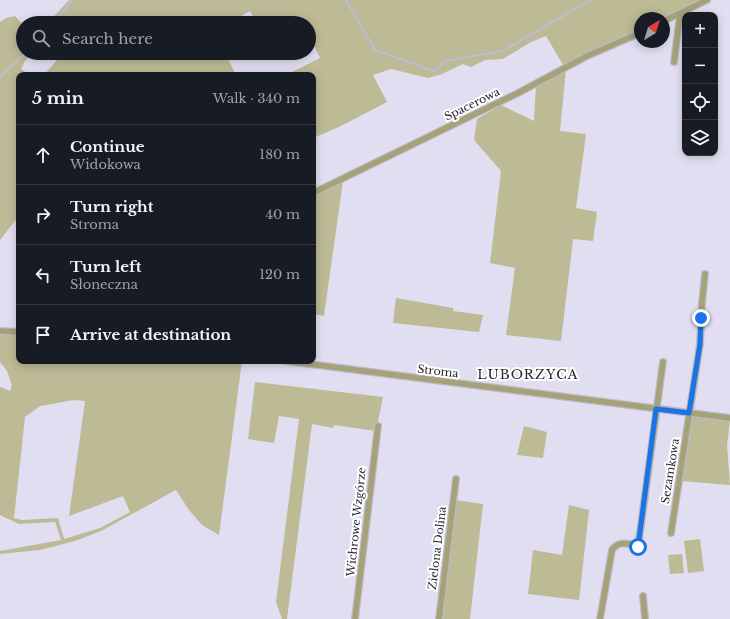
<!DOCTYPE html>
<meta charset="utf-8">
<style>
body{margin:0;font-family:"Libre Baskerville",serif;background:#20242c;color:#f1f3f6}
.controls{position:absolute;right:12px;top:12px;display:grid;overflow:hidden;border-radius:8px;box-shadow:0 2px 10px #0003}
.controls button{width:36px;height:36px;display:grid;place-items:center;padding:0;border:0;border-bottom:1px solid #363941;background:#171b24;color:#f1f3f6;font:20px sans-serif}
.compass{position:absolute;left:634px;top:12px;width:36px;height:36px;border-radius:50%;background:#171b24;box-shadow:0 2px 10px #0003;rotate:38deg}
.stop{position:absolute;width:12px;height:12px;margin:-9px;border:3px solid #1a73e8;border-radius:50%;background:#fff}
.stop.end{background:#1a73e8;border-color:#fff;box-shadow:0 1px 4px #0008}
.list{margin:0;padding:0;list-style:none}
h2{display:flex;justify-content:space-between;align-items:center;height:52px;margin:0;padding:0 16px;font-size:17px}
h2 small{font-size:13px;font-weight:400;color:#9ea1a6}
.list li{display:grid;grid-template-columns:26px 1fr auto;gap:12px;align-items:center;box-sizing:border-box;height:60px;padding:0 16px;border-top:1px solid #363941}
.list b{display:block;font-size:15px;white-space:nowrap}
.list p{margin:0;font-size:13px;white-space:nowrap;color:#9ea1a6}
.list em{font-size:13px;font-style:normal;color:#9ea1a6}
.icon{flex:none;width:22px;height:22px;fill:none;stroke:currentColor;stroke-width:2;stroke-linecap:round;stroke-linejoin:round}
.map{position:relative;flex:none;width:730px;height:619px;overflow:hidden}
.search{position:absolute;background:#171b24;box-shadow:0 2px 10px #0003;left:16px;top:16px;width:300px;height:44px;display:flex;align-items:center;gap:10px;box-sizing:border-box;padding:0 14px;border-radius:22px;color:#9ea1a6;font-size:15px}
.panel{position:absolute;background:#171b24;box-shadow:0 2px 10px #0003;left:16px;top:72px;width:300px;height:292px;border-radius:8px}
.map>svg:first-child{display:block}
.green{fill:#bdba96;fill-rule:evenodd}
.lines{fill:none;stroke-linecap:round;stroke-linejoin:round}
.stream{stroke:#c0baeb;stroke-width:1.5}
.minor-casing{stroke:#bbbac9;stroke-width:8}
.minor{stroke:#a6a278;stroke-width:5.5}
.route{stroke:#1a73e8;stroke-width:5}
.labels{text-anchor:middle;stroke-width:4;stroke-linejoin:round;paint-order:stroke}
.street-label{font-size:11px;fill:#29282f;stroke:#fff}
.quarter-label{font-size:13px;letter-spacing:1px;fill:#29282f;stroke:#fff}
</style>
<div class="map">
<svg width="730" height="619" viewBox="0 0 730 619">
<rect width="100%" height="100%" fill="#e0def0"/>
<g class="green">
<path d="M69 0H702L664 18H640V31C614 43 588 52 563 65L546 36 531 42 503 59 485 60 471 67 463 64 442 74 428 78 391 69 373 75 387 102 339 127 313 138V75H286L320 58 309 35V23H303L301 18 288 23H256L250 11 229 23H48Z"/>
<polygon points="15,16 23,25 23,53 33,53 25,61 21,69 29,75 19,75 19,218 14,222 0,240 0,22 6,18"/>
<polygon points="52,53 225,53 236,75 44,75 58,59"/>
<polygon points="566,69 560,131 586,134 576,208 597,212 593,241 573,239 561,341 506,335 515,268 490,263 501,171 474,140 477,119 501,105 534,121 536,86"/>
<polygon points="343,181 324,316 313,314 313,196"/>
<polygon points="396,298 453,308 453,311 483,315 479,332 393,323"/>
<path d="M0 332 19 334V361H242L219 535 202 525 189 510 176 490 101 531 75 541 40 550 0 554V551L61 540 55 522 19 524 0 515V387L10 391 12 385 7 371 0 362ZM74 400 85 401 69 516 123 496 130 512 100 528 64 539 58 518 22 520 14 518 25 417 40 406Z"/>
<polygon points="255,382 383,397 376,431 334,425 333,428 312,424 287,619 282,619 276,602 299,419 279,416 274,443 248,439"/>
<polygon points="691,416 730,421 727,445 730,485 681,481"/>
<polygon points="524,426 547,432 543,458 517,455"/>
<polygon points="455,500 483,504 470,619 439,619"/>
<polygon points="569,505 589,510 579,600 528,594 533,550 562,555"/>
<polygon points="700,539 704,571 688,573 684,541"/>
<polygon points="682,554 684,573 670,574 668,555"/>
</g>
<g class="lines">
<g class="stream">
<polyline points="346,0 375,50 434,71 446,61 503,51 590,0"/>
<polyline points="55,23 72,0"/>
<polyline points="0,77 25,53"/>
</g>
<g class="minor-casing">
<g id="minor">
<polyline points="664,21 707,0"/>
<polyline points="674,62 680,14"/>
<polyline points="313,193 518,93 587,56 640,33"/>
<polyline points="0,331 19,332"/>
<polyline points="286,361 730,418"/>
<polyline points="671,533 700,344 702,303 705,274"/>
<polyline points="638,547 663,362"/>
<polyline points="643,596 645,619"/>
<polyline points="355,619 378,426"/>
<polyline points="439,619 456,479"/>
<path d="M600 619 612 550C619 540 627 544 638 545"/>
</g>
</g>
<use href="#minor" class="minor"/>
</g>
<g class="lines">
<polyline class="route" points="638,547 656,409 689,413 700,344 701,318"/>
</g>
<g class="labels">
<g class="street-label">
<text transform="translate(472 104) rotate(-26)" y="4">Spacerowa</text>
<text transform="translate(438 371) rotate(7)" y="4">Stroma</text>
<text transform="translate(670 471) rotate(-81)" y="4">Sezamkowa</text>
<text transform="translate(356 522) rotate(-84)" y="4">Wichrowe Wzgórze</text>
<text transform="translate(437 548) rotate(-83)" y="4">Zielona Dolina</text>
</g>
<g class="quarter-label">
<text x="528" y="379">LUBORZYCA</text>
</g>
</g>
</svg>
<div class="controls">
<button>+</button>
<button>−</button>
<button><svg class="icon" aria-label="locate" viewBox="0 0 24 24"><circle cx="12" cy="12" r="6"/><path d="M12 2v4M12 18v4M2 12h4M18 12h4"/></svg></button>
<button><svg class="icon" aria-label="layers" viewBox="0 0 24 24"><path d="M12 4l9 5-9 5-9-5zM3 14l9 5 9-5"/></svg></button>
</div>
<svg class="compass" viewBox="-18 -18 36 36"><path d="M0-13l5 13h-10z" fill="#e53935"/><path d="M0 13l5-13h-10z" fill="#9ea1a6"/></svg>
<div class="stop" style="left:638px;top:547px"></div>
<div class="stop end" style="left:701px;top:318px"></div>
<div class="search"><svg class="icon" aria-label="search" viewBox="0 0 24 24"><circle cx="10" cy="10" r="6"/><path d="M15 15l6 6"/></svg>Search here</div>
<section class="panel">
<h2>5 min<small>Walk · 340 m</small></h2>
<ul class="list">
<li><svg class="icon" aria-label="ahead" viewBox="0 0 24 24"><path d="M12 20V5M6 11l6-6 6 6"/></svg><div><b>Continue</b><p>Widokowa</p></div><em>180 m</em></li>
<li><svg class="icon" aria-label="right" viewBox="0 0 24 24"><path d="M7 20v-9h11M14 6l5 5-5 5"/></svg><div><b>Turn right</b><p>Stroma</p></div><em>40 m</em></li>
<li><svg class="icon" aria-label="left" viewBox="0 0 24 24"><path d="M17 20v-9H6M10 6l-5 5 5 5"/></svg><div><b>Turn left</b><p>Słoneczna</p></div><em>120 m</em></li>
<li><svg class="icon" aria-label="arrive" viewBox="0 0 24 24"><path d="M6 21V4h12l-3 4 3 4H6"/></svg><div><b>Arrive at destination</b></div></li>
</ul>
</section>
</div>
